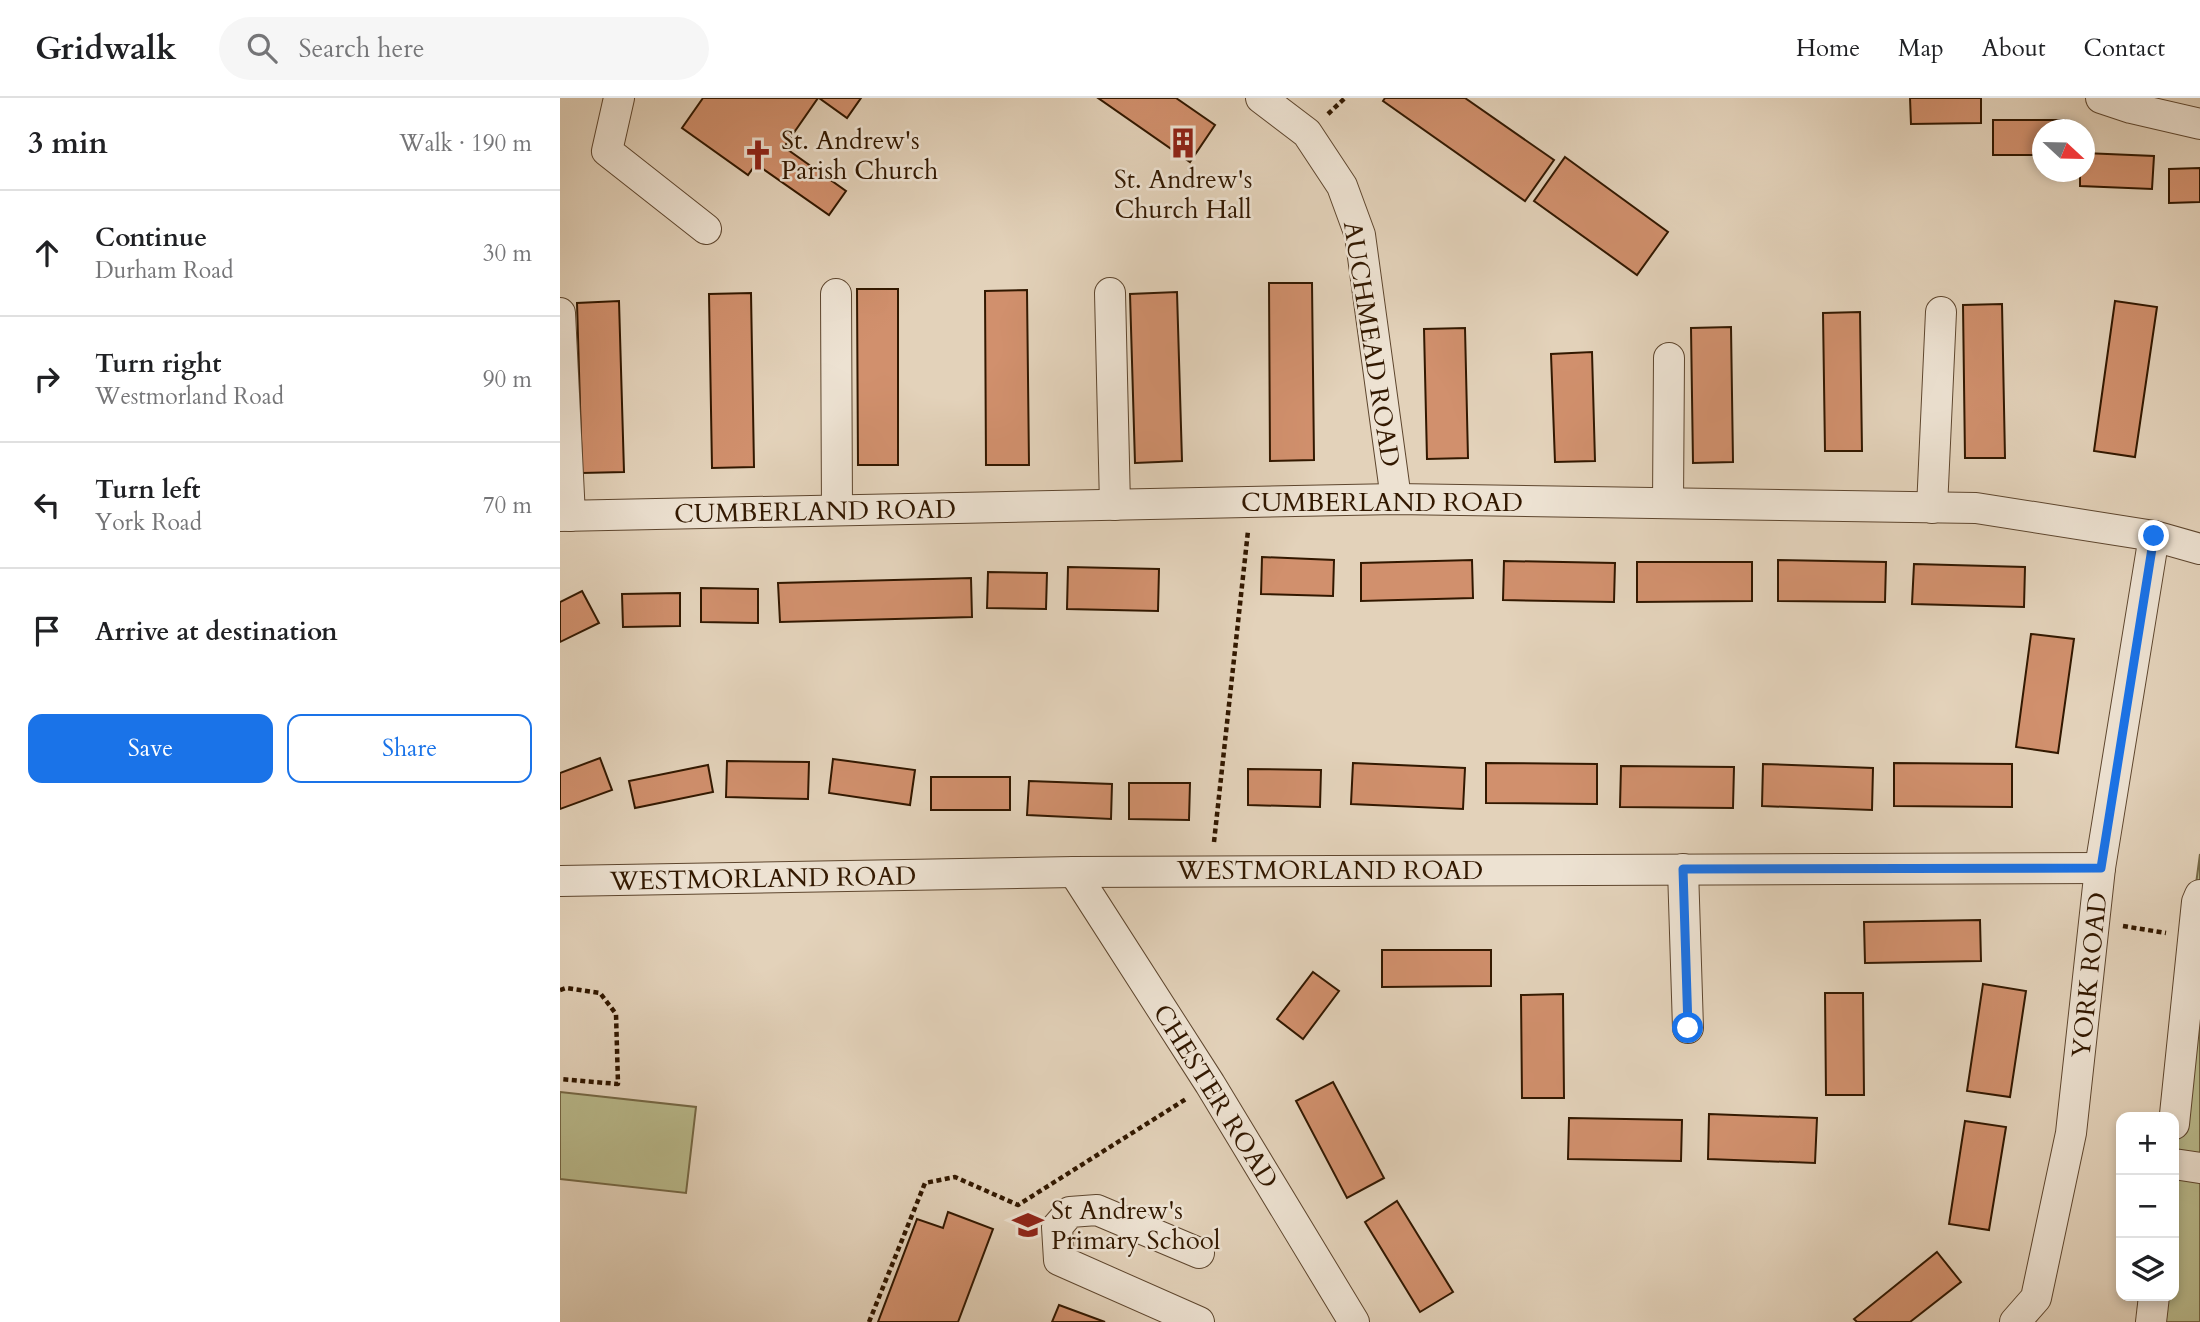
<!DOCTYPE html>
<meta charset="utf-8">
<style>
body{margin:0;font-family:Cardo,serif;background:#f6f6f6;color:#202124}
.controls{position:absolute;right:21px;bottom:21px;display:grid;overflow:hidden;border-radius:14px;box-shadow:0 4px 10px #0003}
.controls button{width:63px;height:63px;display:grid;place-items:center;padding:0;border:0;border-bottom:2px solid #e0e0e0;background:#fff;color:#202124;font:35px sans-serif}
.compass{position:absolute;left:1472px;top:21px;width:63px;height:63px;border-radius:50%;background:#fff;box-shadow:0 4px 10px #0003;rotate:112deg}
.stop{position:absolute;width:21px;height:21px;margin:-16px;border:5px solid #1a73e8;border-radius:50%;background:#fff}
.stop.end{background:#1a73e8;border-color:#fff;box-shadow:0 2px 7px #0008}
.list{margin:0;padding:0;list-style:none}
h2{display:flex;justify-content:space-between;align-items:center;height:91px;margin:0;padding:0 28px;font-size:30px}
h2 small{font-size:23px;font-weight:400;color:#757577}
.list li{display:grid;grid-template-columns:46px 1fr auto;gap:21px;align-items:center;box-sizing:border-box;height:126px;padding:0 28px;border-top:2px solid #e0e0e0}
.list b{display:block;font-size:26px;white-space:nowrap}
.list p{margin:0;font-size:23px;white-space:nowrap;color:#757577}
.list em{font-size:23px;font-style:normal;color:#757577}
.actions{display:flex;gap:14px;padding:21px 28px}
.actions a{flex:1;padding:16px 0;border:2px solid #1a73e8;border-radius:14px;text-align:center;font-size:24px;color:#1a73e8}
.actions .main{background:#1a73e8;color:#fff}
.icon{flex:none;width:38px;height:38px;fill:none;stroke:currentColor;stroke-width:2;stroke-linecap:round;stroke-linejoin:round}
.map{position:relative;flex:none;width:1640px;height:1224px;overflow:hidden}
header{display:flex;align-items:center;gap:42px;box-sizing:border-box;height:98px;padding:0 35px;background:#fff;border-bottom:2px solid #e0e0e0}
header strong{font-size:33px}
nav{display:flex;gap:38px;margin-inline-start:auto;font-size:24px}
.search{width:490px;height:63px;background:#f6f6f6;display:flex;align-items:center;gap:18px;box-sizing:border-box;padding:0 24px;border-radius:38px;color:#757577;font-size:26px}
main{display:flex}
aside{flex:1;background:#fff}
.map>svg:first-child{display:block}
.green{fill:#b9ba8c;stroke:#766946;stroke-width:2}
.building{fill:#d1906d;stroke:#321800;stroke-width:2}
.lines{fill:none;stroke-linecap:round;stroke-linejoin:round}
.minor-casing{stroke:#5e462e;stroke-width:32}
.path{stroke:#321800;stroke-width:4.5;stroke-dasharray:5 3.5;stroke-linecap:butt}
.minor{stroke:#ede2d2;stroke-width:30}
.route{stroke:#1a73e8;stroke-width:9}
.labels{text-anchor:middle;stroke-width:5;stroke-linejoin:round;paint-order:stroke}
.poi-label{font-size:26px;fill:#321800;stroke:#ede2d2;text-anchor:start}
.street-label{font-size:26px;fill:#321800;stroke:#ede2d2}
</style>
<header>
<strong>Gridwalk</strong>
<div class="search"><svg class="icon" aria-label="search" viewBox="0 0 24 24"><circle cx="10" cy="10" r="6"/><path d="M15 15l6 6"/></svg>Search here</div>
<nav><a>Home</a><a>Map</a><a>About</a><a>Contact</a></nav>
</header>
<main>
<aside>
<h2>3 min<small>Walk · 190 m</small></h2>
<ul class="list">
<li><svg class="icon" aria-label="ahead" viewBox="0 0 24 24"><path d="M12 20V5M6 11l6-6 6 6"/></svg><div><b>Continue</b><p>Durham Road</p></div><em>30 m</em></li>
<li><svg class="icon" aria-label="right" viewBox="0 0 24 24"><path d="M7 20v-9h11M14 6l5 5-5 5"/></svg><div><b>Turn right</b><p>Westmorland Road</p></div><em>90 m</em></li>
<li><svg class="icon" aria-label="left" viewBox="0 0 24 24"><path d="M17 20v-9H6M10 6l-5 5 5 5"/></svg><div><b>Turn left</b><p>York Road</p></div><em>70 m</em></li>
<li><svg class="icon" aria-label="arrive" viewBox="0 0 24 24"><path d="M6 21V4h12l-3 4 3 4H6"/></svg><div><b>Arrive at destination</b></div></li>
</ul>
<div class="actions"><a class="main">Save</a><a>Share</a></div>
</aside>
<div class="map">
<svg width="1640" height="1224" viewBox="0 0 1640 1224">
<rect width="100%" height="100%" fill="#e3d2ba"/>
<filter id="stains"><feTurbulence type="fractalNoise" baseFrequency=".00286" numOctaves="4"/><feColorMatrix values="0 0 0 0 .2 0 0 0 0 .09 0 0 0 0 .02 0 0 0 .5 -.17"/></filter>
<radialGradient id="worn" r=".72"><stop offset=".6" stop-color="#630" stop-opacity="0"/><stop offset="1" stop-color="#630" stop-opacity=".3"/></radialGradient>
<g class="green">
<polygon points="1640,756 1640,1224 1577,1224 1581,1198 1614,1198 1614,1019 1605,1019"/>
<polygon points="0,994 136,1009 126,1095 0,1081"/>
</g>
<g class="building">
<polygon points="143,0 258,0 224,49 286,93 269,117 196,66 188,77 122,30"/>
<polygon points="259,0 301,0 287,20"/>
<polygon points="538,0 616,0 655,27 630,64"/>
<polygon points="825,0 905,0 994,62 965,103 823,3"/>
<polygon points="1350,0 1421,0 1421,25 1351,26"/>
<polygon points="1433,22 1505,22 1506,32 1482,32 1482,57 1433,57"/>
<polygon points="1524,55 1594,58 1592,91 1520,88 1520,74 1524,74"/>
<polygon points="1005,59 1108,134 1077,177 974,103"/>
<polygon points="1640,70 1640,104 1609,105 1609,71"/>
<polygon points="709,185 752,185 754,362 710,363"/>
<polygon points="297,191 338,191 338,367 298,367"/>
<polygon points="467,192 469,367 426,367 425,193"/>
<polygon points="617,194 622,363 575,365 570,196"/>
<polygon points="191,195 194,369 152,370 149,196"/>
<polygon points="59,203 64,374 22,375 17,205"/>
<polygon points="1555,203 1597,209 1575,359 1534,353"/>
<polygon points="1442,206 1445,360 1405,360 1403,207"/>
<polygon points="1300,214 1302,353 1265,353 1263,215"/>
<polygon points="1171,229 1173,364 1133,365 1131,230"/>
<polygon points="905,230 908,360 867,361 864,231"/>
<polygon points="1032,254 1035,363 995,364 991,256"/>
<polygon points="702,459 774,462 773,498 701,496"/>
<polygon points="912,462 913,500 801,503 801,465"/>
<polygon points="1218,462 1326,464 1325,504 1218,503"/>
<polygon points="944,463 1055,465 1054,504 943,502"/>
<polygon points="1077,464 1192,464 1192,503 1077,504"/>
<polygon points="1354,466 1465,469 1464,509 1352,506"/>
<polygon points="508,469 599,471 598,513 507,511"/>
<polygon points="428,474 487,475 486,511 427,510"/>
<polygon points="411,480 412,519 220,524 218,485"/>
<polygon points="141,490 198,491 198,525 141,524"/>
<polygon points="22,493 39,525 0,544 0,504"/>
<polygon points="120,495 120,528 63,529 62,496"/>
<polygon points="1471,536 1514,541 1498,655 1456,649"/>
<polygon points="40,660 52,692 0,711 0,675"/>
<polygon points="273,661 355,672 350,707 269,695"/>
<polygon points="167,663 249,664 248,701 166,699"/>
<polygon points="793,665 905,670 903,711 791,706"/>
<polygon points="926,665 1037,666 1037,706 926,705"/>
<polygon points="1334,665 1452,666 1452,709 1334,708"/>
<polygon points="1203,666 1313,670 1312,712 1202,708"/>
<polygon points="148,667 153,694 75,710 69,683"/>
<polygon points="1061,668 1174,669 1173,710 1060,709"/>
<polygon points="688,671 761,672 760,709 688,707"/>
<rect x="371" y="679" width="79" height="33"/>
<polygon points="469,683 552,686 551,721 467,717"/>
<polygon points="569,685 630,685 629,722 569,721"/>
<polygon points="1420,822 1421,863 1305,865 1304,824"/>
<polygon points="822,852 931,852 931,888 822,889"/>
<polygon points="753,874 779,893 743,941 717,921"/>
<polygon points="1423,886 1466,893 1450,999 1407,993"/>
<polygon points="1265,895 1303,895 1304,997 1266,997"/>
<polygon points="1003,896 1004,1000 962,1000 961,897"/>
<polygon points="773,984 824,1080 787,1100 736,1003"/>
<polygon points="1149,1016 1257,1020 1255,1065 1148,1061"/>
<polygon points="1009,1020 1122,1022 1121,1063 1008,1061"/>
<polygon points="1405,1023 1446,1029 1429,1132 1389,1126"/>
<polygon points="837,1103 893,1194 860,1214 805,1124"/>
<polygon points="388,1114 433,1131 398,1224 318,1224 357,1121 383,1130"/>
<polygon points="1377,1154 1401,1184 1350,1224 1297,1224 1294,1221"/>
<polygon points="499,1207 545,1224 492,1224"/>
</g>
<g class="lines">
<g class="minor-casing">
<g id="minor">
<polyline points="59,0 47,53 146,131"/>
<polyline points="701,0 747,35 782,88 800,137 836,401"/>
<polyline points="1541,0 1571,10 1640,26"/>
<polyline points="550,195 555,407"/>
<polyline points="276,196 277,412"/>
<polyline points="0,215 10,418"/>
<polyline points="1108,405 1109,260"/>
<polyline points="1372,410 1381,214"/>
<polyline points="0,418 836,401 1416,410 1594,438 1640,451"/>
<polyline points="1123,771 1128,930"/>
<polyline points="514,774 650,986 794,1224"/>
<polyline points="0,783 514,774 1540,770"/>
<polyline points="1614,1026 1637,804 1640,797"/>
<polyline points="1614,1066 1640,1070"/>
<polyline points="639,1224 499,1162 497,1129 510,1114 537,1112 639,1155"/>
<polyline points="1455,1224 1476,1200 1511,1035 1540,770 1594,438"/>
<polyline points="1591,1224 1594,1198"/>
</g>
</g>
<g class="path">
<polyline points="768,16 785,0"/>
<polyline points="654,744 688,433"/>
<polyline points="1563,828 1606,835"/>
<polyline points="0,892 6,890 40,895 56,916 58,986 0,981"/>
<polyline points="309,1224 365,1085 395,1079 458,1107 626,1001"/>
</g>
<use href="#minor" class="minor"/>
</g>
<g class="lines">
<polyline class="route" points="1128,930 1123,771 1541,770 1594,438"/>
</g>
<defs>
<g id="building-bare" transform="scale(2.415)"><path d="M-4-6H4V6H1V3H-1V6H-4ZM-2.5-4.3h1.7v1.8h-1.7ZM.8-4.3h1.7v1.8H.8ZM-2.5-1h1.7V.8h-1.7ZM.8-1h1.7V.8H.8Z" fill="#8f2418" stroke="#ede2d2" stroke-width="2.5" paint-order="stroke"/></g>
<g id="church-bare" transform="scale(2.415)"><path d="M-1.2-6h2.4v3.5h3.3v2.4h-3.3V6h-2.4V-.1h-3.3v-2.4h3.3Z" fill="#8f2418" stroke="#ede2d2" stroke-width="2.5" paint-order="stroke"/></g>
<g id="school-bare" transform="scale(2.415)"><path d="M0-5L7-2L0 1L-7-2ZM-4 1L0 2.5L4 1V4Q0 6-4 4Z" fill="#8f2418" stroke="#ede2d2" stroke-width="2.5" paint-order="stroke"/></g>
</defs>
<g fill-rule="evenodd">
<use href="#building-bare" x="623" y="45"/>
<use href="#church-bare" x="198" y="57"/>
<use href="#school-bare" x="468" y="1127"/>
</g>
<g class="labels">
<g class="poi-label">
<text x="221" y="51">St. Andrew's<tspan x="221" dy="30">Parish Church</tspan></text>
<text x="623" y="90" text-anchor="middle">St. Andrew's<tspan x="623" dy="30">Church Hall</tspan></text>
<text x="491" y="1121">St Andrew's<tspan x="491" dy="30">Primary School</tspan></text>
</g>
<g class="street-label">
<text transform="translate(812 246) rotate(81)" y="9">AUCHMEAD ROAD</text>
<text x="822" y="413">CUMBERLAND ROAD</text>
<text transform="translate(255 413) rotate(-1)" y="9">CUMBERLAND ROAD</text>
<text x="770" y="781">WESTMORLAND ROAD</text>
<text transform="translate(203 780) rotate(-1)" y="9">WESTMORLAND ROAD</text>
<text transform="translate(1529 877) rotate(-84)" y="9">YORK ROAD</text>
<text transform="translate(656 998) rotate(58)" y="9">CHESTER ROAD</text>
</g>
</g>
<rect width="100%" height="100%" filter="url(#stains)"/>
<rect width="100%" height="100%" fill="url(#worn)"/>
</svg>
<div class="controls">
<button>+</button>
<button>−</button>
<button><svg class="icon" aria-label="layers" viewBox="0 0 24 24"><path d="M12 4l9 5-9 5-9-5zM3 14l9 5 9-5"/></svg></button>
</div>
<svg class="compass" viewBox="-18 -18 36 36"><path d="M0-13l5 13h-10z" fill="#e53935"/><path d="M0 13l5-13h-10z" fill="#757577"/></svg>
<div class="stop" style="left:1128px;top:930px"></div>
<div class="stop end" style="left:1594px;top:438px"></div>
</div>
</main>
